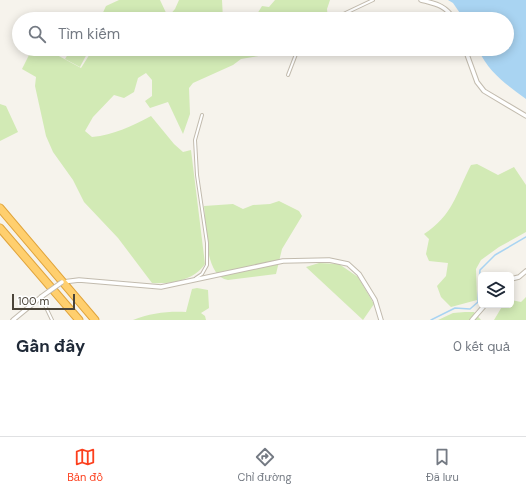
<!DOCTYPE html>
<html lang="vi">
<meta charset="utf-8">
<style>
body{margin:0;font-family:"DM Sans",sans-serif;background:#f6f6f7;color:#1f2937}
.controls{position:absolute;right:12px;bottom:12px;display:grid;overflow:hidden;border-radius:6px;box-shadow:0 2px 10px #0003}
.controls button{width:36px;height:36px;display:grid;place-items:center;padding:0;border:0;border-bottom:1px solid #e0e1e3;background:#fff;color:#1f2937;font:20px sans-serif}
.scale{position:absolute;left:12px;bottom:10px;width:63px;box-sizing:border-box;padding-left:4px;border:2px solid #4b4439;border-top:0;font-size:11px;line-height:14px;white-space:nowrap;color:#4b4439;-webkit-text-stroke:3px #fff;paint-order:stroke}
.list{margin:0;padding:0;list-style:none}
h2{display:flex;justify-content:space-between;align-items:center;height:52px;margin:0;padding:0 16px;font-size:17px}
h2 small{font-size:13px;font-weight:400;color:#747a83}
.icon{flex:none;width:22px;height:22px;fill:none;stroke:currentColor;stroke-width:2;stroke-linecap:round;stroke-linejoin:round}
.map{position:relative;flex:none;width:526px;height:320px;overflow:hidden}
.search{position:absolute;background:#fff;box-shadow:0 2px 10px #0003;left:12px;right:12px;top:12px;height:44px;display:flex;align-items:center;gap:10px;box-sizing:border-box;padding:0 14px;border-radius:22px;color:#747a83;font-size:15px}
.sheet{height:116px;background:#fff}
nav{display:flex;justify-content:space-around;align-items:center;box-sizing:border-box;height:56px;border-top:1px solid #e0e1e3;background:#fff;font-size:11px;color:#747a83}
nav a{display:grid;justify-items:center;gap:2px}
nav .on{color:#fc3f1d}
.map>svg:first-child{display:block}
.green{fill:#d2eab5}
.water{fill:#a9d4f2}
.lines{fill:none;stroke-linecap:round;stroke-linejoin:round}
.stream{stroke:#a9d4f2;stroke-width:1.5}
.lane-casing{stroke:#c2bbae;stroke-width:4}
.street-casing{stroke:#c2bbae;stroke-width:5.5}
.highway-casing{stroke:#e0a43c;stroke-width:9}
.lane{stroke:#fff;stroke-width:2}
.street{stroke:#fff;stroke-width:3.5}
.highway{stroke:#ffcf6e;stroke-width:7}
.street-bridge-casing{stroke:#c2bbae;stroke-width:5.5;stroke-linecap:butt}
.street-bridge{stroke:#fff;stroke-width:3.5}
</style>
<div class="map">
<svg width="526" height="320" viewBox="0 0 526 320">
<rect width="100%" height="100%" fill="#f6f3ec"/>
<g class="green">
<polygon points="119,0 160,0 168,17 175,9 179,0 222,0 223,19 100,19 106,6"/>
<polygon points="275,0 330,0 327,9 328,19 254,19 262,6 269,7"/>
<path d="M32 49H46L81 68 93 49H281L277 53 241 59 233 65 193 83 189 88 190 114 183 134 168 102 150 108 145 101 152 96V80L146 73 138 78 134 92 124 98 114 95 93 117 85 131 92 137C114 135 132 126 151 116L174 144 183 152 191 150 205 264C193 281 171 284 152 283L118 238 84 202 73 180 53 152 46 136 35 86 36 77 22 69Z"/>
<polygon points="71,49 89,50 80,67 65,59"/>
<polygon points="0,104 6,106 18,132 0,141"/>
<path d="M477 164 498 175 514 167 526 185V232L499 247 481 260 476 269 477 300 451 307 441 297 437 286 446 276 448 263 429 261 426 254 429 239 424 234C453 215 456 194 471 165Z"/>
<path d="M279 201 299 211 302 216 282 249 276 274 228 280C204 277 206 225 204 206L233 204 243 209 253 205 270 204Z"/>
<polygon points="319,263 339,264 358,277 374,304 363,320 306,267"/>
<path d="M197 288 208 290 209 308 201 313 205 316 206 320H133C150 313 169 311 186 312L192 289Z"/>
<polygon points="526,297 526,320 494,320 503,305 511,305 511,300 521,302"/>
<polygon points="465,312 474,312 481,320 438,320 453,313"/>
</g>
<path class="water" d="M448 0H526V99C506 84 489 73 478 49H507V19H464L453 3Z"/>
<g class="lines">
<polyline class="stream" points="431,320 455,308 470,309 478,302 480,270 495,255 526,237"/>
<g class="lane-casing">
<g id="lane">
<polyline points="333,19 373,0"/>
<polyline points="288,75 298,49"/>
<polyline points="196,278 202,274 207,265 207,243 197,175 195,140 202,115"/>
<polyline points="41,297 52,320"/>
</g>
</g>
<g class="street-casing">
<g id="street">
<path d="M421 0C436 4 445 5 454 19"/>
<polyline points="465,49 477,82 484,91 526,116"/>
<polyline points="511,279 519,277 526,271"/>
<polyline points="63,282 79,280 161,287 283,261 329,260 348,264 359,274 375,300 381,320"/>
<polyline points="13,320 41,297"/>
<polyline points="472,320 485,305"/>
</g>
</g>
<g class="highway-casing">
<g id="highway">
<polyline points="0,208 95,320"/>
<polyline points="0,228 79,320"/>
</g>
</g>
<use href="#lane" class="lane"/>
<use href="#street" class="street"/>
<use href="#highway" class="highway"/>
<g class="street-bridge-casing">
<polyline id="street-bridge" points="41,297 62,282"/>
</g>
<use href="#street-bridge" class="street-bridge"/>
</g>
</svg>
<div class="controls">
<button><svg class="icon" aria-label="layers" viewBox="0 0 24 24"><path d="M12 4l9 5-9 5-9-5zM3 14l9 5 9-5"/></svg></button>
</div>
<div class="scale">100 m</div>
<div class="search"><svg class="icon" aria-label="search" viewBox="0 0 24 24"><circle cx="10" cy="10" r="6"/><path d="M15 15l6 6"/></svg>Tìm kiếm</div>
</div>
<section class="sheet">
<h2>Gần đây<small>0 kết quả</small></h2>
<ul class="list">
</ul>
</section>
<nav>
<a class="on"><svg class="icon" aria-label="map" viewBox="0 0 24 24"><path d="M3 6l6-2 6 2 6-2v14l-6 2-6-2-6 2zM9 4v14M15 6v14"/></svg>Bản đồ</a>
<a><svg class="icon" aria-label="directions" viewBox="0 0 24 24"><path d="M12 3l9 9-9 9-9-9zM9 14v-3h6M13 9l2 2-2 2"/></svg>Chỉ đường</a>
<a><svg class="icon" aria-label="saved" viewBox="0 0 24 24"><path d="M7 4h10v16l-5-4-5 4z"/></svg>Đã lưu</a>
</nav>
